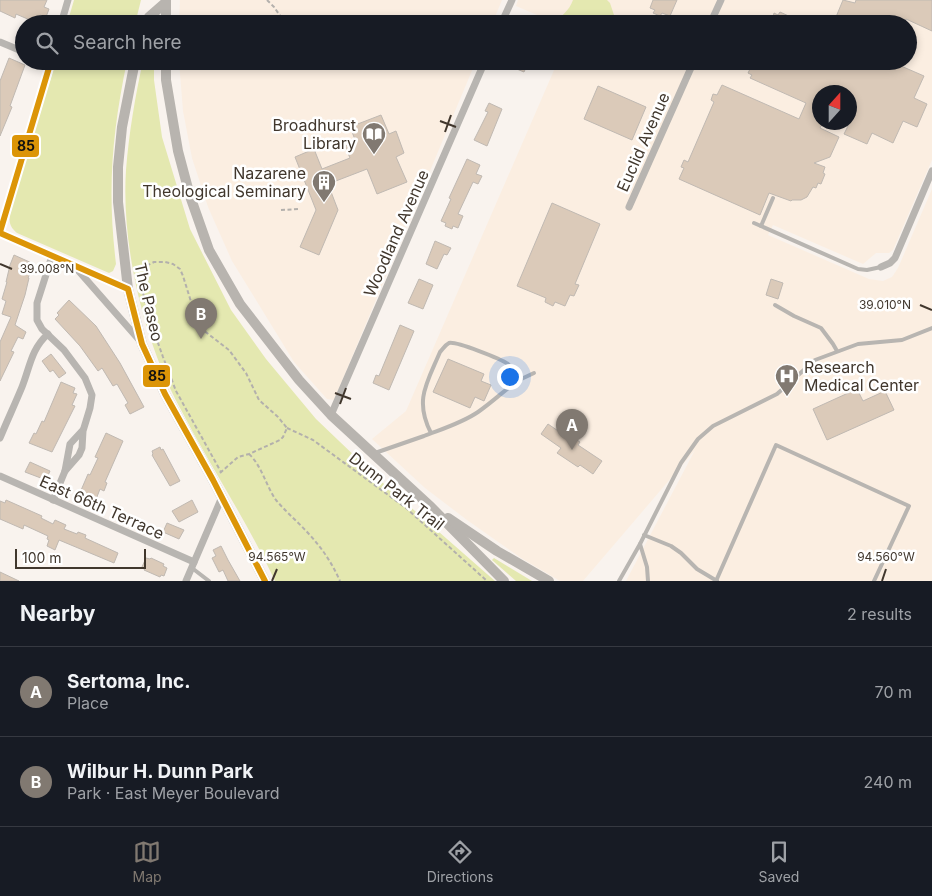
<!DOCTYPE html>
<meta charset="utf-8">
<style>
body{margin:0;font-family:Inter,sans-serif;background:#242831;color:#f1f3f6}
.compass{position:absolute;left:812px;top:85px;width:45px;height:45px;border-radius:50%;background:#171b24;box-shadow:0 2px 8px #0003;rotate:21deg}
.scale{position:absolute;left:15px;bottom:12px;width:131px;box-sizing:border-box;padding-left:5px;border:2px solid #41372d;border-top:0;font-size:14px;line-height:18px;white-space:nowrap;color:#41372d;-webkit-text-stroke:4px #fff;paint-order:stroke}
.you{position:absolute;left:509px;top:376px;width:18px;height:18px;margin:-12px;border:4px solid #fff;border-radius:50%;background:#1a73e8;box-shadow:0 0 0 8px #1a73e833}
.badge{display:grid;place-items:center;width:32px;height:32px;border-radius:50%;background:#817971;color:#fff;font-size:16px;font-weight:700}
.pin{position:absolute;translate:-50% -41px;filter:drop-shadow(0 1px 2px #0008)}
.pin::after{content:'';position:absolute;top:26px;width:18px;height:15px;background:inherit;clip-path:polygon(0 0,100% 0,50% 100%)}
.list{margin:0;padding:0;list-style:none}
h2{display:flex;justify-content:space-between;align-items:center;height:65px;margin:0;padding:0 20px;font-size:21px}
h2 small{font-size:16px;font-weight:400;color:#9ea1a6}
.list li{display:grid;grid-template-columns:32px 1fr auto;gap:15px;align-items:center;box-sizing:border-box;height:90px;padding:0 20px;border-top:1px solid #363941}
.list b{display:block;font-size:19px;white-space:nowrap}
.list p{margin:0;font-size:16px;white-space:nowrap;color:#9ea1a6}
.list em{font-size:16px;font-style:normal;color:#9ea1a6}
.icon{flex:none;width:28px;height:28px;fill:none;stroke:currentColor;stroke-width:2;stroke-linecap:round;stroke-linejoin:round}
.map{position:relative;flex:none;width:932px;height:581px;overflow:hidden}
.search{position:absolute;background:#171b24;box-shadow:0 2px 8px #0003;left:15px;right:15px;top:15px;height:55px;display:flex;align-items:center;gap:12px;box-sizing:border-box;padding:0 18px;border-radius:28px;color:#9ea1a6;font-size:19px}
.sheet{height:245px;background:#171b24}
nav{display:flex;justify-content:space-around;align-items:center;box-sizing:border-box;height:70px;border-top:1px solid #363941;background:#171b24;font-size:14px;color:#9ea1a6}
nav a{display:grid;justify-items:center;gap:2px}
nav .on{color:#817971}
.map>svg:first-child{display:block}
.built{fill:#fbeee1;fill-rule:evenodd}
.green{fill:#e4e8b0}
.building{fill:#dbcab9;stroke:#c0b9b2}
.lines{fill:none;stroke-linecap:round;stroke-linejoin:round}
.path{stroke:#b3b0ac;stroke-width:2;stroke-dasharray:4 2.5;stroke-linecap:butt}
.lane{stroke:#b8b5b1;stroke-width:4}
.street{stroke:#b8b5b1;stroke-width:7}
.secondary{stroke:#b8b4af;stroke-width:10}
.bus-1-casing{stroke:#fff;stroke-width:10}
.bus-1{stroke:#dc9507;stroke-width:6}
.ticks{fill:none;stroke:#41372d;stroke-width:2}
.labels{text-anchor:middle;stroke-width:5;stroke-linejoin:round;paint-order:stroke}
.poi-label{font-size:16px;fill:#41372d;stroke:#fff;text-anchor:end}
.street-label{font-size:16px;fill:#41372d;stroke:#fff}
.ticks-label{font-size:12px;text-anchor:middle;fill:#41372d;stroke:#fff;stroke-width:5;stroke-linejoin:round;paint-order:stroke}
.line-badge{stroke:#fff;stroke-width:2}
.pale-badge-label{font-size:14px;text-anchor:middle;font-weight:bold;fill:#111}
</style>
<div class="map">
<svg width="932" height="581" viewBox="0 0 932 581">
<rect width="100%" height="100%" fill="#f9f3ee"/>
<g class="built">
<polygon points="180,0 502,0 492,24 179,24"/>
<path d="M518 0H932V160L893 250 889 253H876L863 264 773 225 768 235 869 279 883 281 892 277 898 268 932 189V581H626L695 450 583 581H560L521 558 467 520 425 488 372 439 406 411 558 61H908V24H558L516 6ZM820 92H850V122H820Z"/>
<polygon points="179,61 476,61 334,400 327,399 294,362 232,261 208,207 192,158 183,111"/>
</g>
<g class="green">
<polygon points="74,0 141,0 135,24 67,24"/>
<path d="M573 0H607L610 3 616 21 622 24H554C562 15 569 11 573 0Z"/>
<path d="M56 61H127C112 133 107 190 116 264L113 271 109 273 17 233C7 225 9 217 12 206Z"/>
<path d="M143 61H154V80L162 137 190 229 231 310 266 359 316 419 383 483 495 581H275C247 521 210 466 180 408 144 341 121 246 126 170 129 133 135 97 143 61Z"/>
<polygon points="494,558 532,581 516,581 492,560"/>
</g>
<g class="building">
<polygon points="0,0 47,0 44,7 49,9 46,17 40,15 37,23 16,14 15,18 0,11"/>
<polygon points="653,0 677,0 670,16 662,13 660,16 653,13 655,10 650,8"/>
<polygon points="843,0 855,3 856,0 932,0 932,31 906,19 904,24 887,24 882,22 881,24 840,24 842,20 836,17"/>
<polygon points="780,12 806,24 766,24 770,16 773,17 774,13 778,15"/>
<polygon points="359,16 378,24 356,24"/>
<polygon points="9,58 25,65 10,106 12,107 0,136 0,81"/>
<polygon points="514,61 529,61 524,72 512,67"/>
<polygon points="749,61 903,61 901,66 924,76 914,98 927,104 917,127 903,121 893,143 872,133 867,144 844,134 850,122 850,92 820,92 820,122 823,122 820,128 839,137 830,157 814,163 825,167 823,173 825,174 821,184 818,183 816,188 813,187 807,197 801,200 792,200 791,201 769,193 760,215 679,179 684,168 681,167 684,160 688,162 714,102 711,100 713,94 717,95 722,85 799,119 806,103 750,78 752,75 748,73 750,69 746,68"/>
<polygon points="598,86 646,107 632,140 584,119"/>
<polygon points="489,103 502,109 487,146 474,140 488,112 485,111"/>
<polygon points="381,115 389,134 396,131 404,153 396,157 407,182 377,194 367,169 328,184 338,210 319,255 300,247 316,210 295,157 314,149 322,169 350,158 345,146 356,142 350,127"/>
<polygon points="467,159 480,165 476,174 482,176 478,184 473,182 458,214 463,216 458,228 453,226 452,229 445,226 446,223 441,221 451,199 449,198"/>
<polygon points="552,203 600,224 575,284 579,285 574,296 570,295 565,306 555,302 553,306 545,302 546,298 517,286"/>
<polygon points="435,241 451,248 447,255 444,254 437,269 426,264"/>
<polygon points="14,255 34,264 28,278 29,278 25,295 15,325 26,332 23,339 18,337 11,351 14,352 0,381 0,342 11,317 2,314 6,301 2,299 7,282 6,282 10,265"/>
<polygon points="419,279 433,285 423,309 408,303"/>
<polygon points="771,279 783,283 778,299 766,295"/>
<polygon points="69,300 96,326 120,363 144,407 130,414 125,405 128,403 117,384 113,386 102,368 98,371 80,346 55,319 59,315 57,313"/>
<polygon points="400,325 414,331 389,390 373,383 376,375 379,376"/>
<polygon points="51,354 66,373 59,378 53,370 50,372 42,361"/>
<polygon points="448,359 484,374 481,381 491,385 484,401 475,397 470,408 433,392"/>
<polygon points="61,382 75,388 73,393 77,394 72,405 75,406 52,452 29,443 34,433 36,434 42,421 44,422"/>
<polygon points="857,389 863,401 885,391 894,410 827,440 813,409"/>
<polygon points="548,424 567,437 569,435 580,442 578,445 602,461 593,474 580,465 578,467 557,453 561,448 541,434"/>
<polygon points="106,433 123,441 105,482 107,483 104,491 100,489 95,502 79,495 88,474 90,475 98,458 95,457"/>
<polygon points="160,447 161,450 163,449 180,481 170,486 152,455 153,454 152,451"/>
<polygon points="30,462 50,471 46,480 25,472"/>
<polygon points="6,500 42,516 41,518 53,524 55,520 66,525 64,529 77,534 78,532 86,535 85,538 118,553 114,563 59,540 55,550 47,546 49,540 47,539 48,536 24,525 23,529 0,519 0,501 5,503"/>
<polygon points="192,500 198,512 179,522 172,511"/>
<polygon points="167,523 184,530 179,539 163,532"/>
<polygon points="221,546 228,560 240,581 228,581 223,570 219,572 212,558 216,556 213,550"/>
<polygon points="146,558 150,559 151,558 164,564 163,566 167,568 164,576 161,575 160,577 144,570 145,568 142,567"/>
<polygon points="0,572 19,581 0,581"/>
</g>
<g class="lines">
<g class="path">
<polyline points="267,0 274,7 286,24"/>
<polyline points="281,210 299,209"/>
<polyline points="287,428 313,440 406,508 487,581"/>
<path d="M249 454C262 466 266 486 276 500 286 512 298 522 308 533 322 548 332 563 340 581"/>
<polyline points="220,473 238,457 249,454 280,440 283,437 287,428 278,417 259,400 246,373 229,350 203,330 193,308 183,276 180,269 173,264 165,262 154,262 146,266 142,272 142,288 148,315 163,357 176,391 221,472"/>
</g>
<g class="lane">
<polyline points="754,223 858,269 867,270 881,267"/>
<polyline points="761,226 773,198"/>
<polyline points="775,305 794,316 821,328 833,344 837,351"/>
<polyline points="517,381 534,373"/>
<path d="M375 453 424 436C442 429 462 423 478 412 491 403 504 391 517 381 515 375 513 368 508 364 501 359 456 341 449 343 445 345 443 349 440 352 427 383 414 400 431 433"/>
<polyline points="644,535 671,546 681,553 697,569 717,581"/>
<polyline points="640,544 681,463 698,439 713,426 777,394 815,360 858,344 902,340 932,328"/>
<polyline points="192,568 209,581"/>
<polyline points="619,581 640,544 647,567 648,581"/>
<polyline points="716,581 776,445 909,506 874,581"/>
</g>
<g class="street">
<polyline points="61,24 68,0"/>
<polyline points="501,24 512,0"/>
<polyline points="710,24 721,0"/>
<polyline points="0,42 24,52"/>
<polyline points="629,207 694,61"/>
<polyline points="0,232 51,61"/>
<polyline points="0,233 128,289"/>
<polyline points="52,256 37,303 37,320 42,329 64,350 85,378 92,395 90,408 83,431 82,448 79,455 65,471"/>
<polyline points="881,267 890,263 895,258 932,171"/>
<polyline points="76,268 141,342"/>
<polyline points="331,415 485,61"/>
<path d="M0 438C7 421 15 404 22 387 30 367 31 349 48 334"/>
<polyline points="0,476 194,562"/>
<polyline points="53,500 65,471 70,444 82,431"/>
<polyline points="186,581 222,497"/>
</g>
<g class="secondary">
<polyline points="145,24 149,17 165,3"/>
<polyline points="166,24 166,0"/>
<polyline points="135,61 122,127 118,167 118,202 128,289 142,344 165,394 213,480 265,581"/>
<polyline points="166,61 166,80 178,151 190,196 209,250 240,304 299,380 331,415 431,507 504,581"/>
<polyline points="448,518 497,551 549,581"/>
</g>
<g class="bus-1-casing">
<g id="bus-1">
<polyline points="0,232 51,61"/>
<polyline points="0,233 128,289 142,344 165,394 213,480 265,581"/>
</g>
</g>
<use href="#bus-1" class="bus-1"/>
</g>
<path class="ticks" d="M440 121 456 127M445 132 451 115M0 264 12 269M920 305 932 310M335 393 351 399M340 404 346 388M272 581 277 569M882 581 886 569"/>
<defs>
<g id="library-pin" transform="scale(1.25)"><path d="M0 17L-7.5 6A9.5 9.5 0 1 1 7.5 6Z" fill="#817971" stroke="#fff"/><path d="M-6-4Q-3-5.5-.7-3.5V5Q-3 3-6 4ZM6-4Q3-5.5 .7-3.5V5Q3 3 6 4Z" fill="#fff"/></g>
<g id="building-pin" transform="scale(1.25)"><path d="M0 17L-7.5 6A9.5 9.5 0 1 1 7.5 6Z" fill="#817971" stroke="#fff"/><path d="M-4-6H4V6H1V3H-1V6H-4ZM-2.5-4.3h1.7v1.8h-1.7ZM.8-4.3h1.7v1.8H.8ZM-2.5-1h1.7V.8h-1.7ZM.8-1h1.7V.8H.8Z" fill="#fff"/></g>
<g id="hospital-pin" transform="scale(1.25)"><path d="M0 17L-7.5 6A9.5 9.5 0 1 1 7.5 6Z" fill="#817971" stroke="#fff"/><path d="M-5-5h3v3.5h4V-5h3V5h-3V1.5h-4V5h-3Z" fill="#fff"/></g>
</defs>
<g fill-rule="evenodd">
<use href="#library-pin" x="374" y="134"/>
<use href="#building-pin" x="324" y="182"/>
<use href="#hospital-pin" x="787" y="376"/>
</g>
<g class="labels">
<g class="poi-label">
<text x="356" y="131">Broadhurst<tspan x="356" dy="18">Library</tspan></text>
<text x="306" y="179">Nazarene<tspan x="306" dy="18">Theological Seminary</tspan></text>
<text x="804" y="373" text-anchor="start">Research<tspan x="804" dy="18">Medical Center</tspan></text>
</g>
<g class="street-label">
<text transform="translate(643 142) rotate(-66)" y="6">Euclid Avenue</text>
<text transform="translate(396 233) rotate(-66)" y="6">Woodland Avenue</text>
<text transform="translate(149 302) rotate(77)" y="6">The Paseo</text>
<text transform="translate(397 491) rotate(38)" y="6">Dunn Park Trail</text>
<text transform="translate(102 507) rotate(24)" y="6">East 66th Terrace</text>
</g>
</g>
<g class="ticks-label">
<text x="47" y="273">39.008°N</text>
<text x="885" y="309">39.010°N</text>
<text x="277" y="561">94.565°W</text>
<text x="886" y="561">94.560°W</text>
</g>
<g class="line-badge">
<rect x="11" y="134" width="29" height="24" rx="5" fill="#dc9507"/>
<rect x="142" y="364" width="29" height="24" rx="5" fill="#dc9507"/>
</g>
<g class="pale-badge-label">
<text x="26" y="151">85</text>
<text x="157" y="381">85</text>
</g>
</svg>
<svg class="compass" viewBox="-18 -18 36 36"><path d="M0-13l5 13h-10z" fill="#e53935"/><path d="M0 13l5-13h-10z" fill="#9ea1a6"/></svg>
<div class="scale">100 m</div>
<div class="you"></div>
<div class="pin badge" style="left:572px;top:450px">A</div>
<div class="pin badge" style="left:201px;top:339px">B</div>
<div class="search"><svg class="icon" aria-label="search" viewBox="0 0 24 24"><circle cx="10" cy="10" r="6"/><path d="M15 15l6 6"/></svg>Search here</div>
</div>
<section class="sheet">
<h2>Nearby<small>2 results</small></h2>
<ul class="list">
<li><span class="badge">A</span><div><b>Sertoma, Inc.</b><p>Place</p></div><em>70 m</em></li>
<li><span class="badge">B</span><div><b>Wilbur H. Dunn Park</b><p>Park · East Meyer Boulevard</p></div><em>240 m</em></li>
</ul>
</section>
<nav>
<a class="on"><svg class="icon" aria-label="map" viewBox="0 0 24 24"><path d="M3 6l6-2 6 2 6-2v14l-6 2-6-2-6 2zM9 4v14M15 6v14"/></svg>Map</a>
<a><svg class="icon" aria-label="directions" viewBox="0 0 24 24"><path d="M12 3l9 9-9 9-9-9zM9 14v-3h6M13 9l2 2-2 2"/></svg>Directions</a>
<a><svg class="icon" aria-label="saved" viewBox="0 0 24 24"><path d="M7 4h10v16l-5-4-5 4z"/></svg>Saved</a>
</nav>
